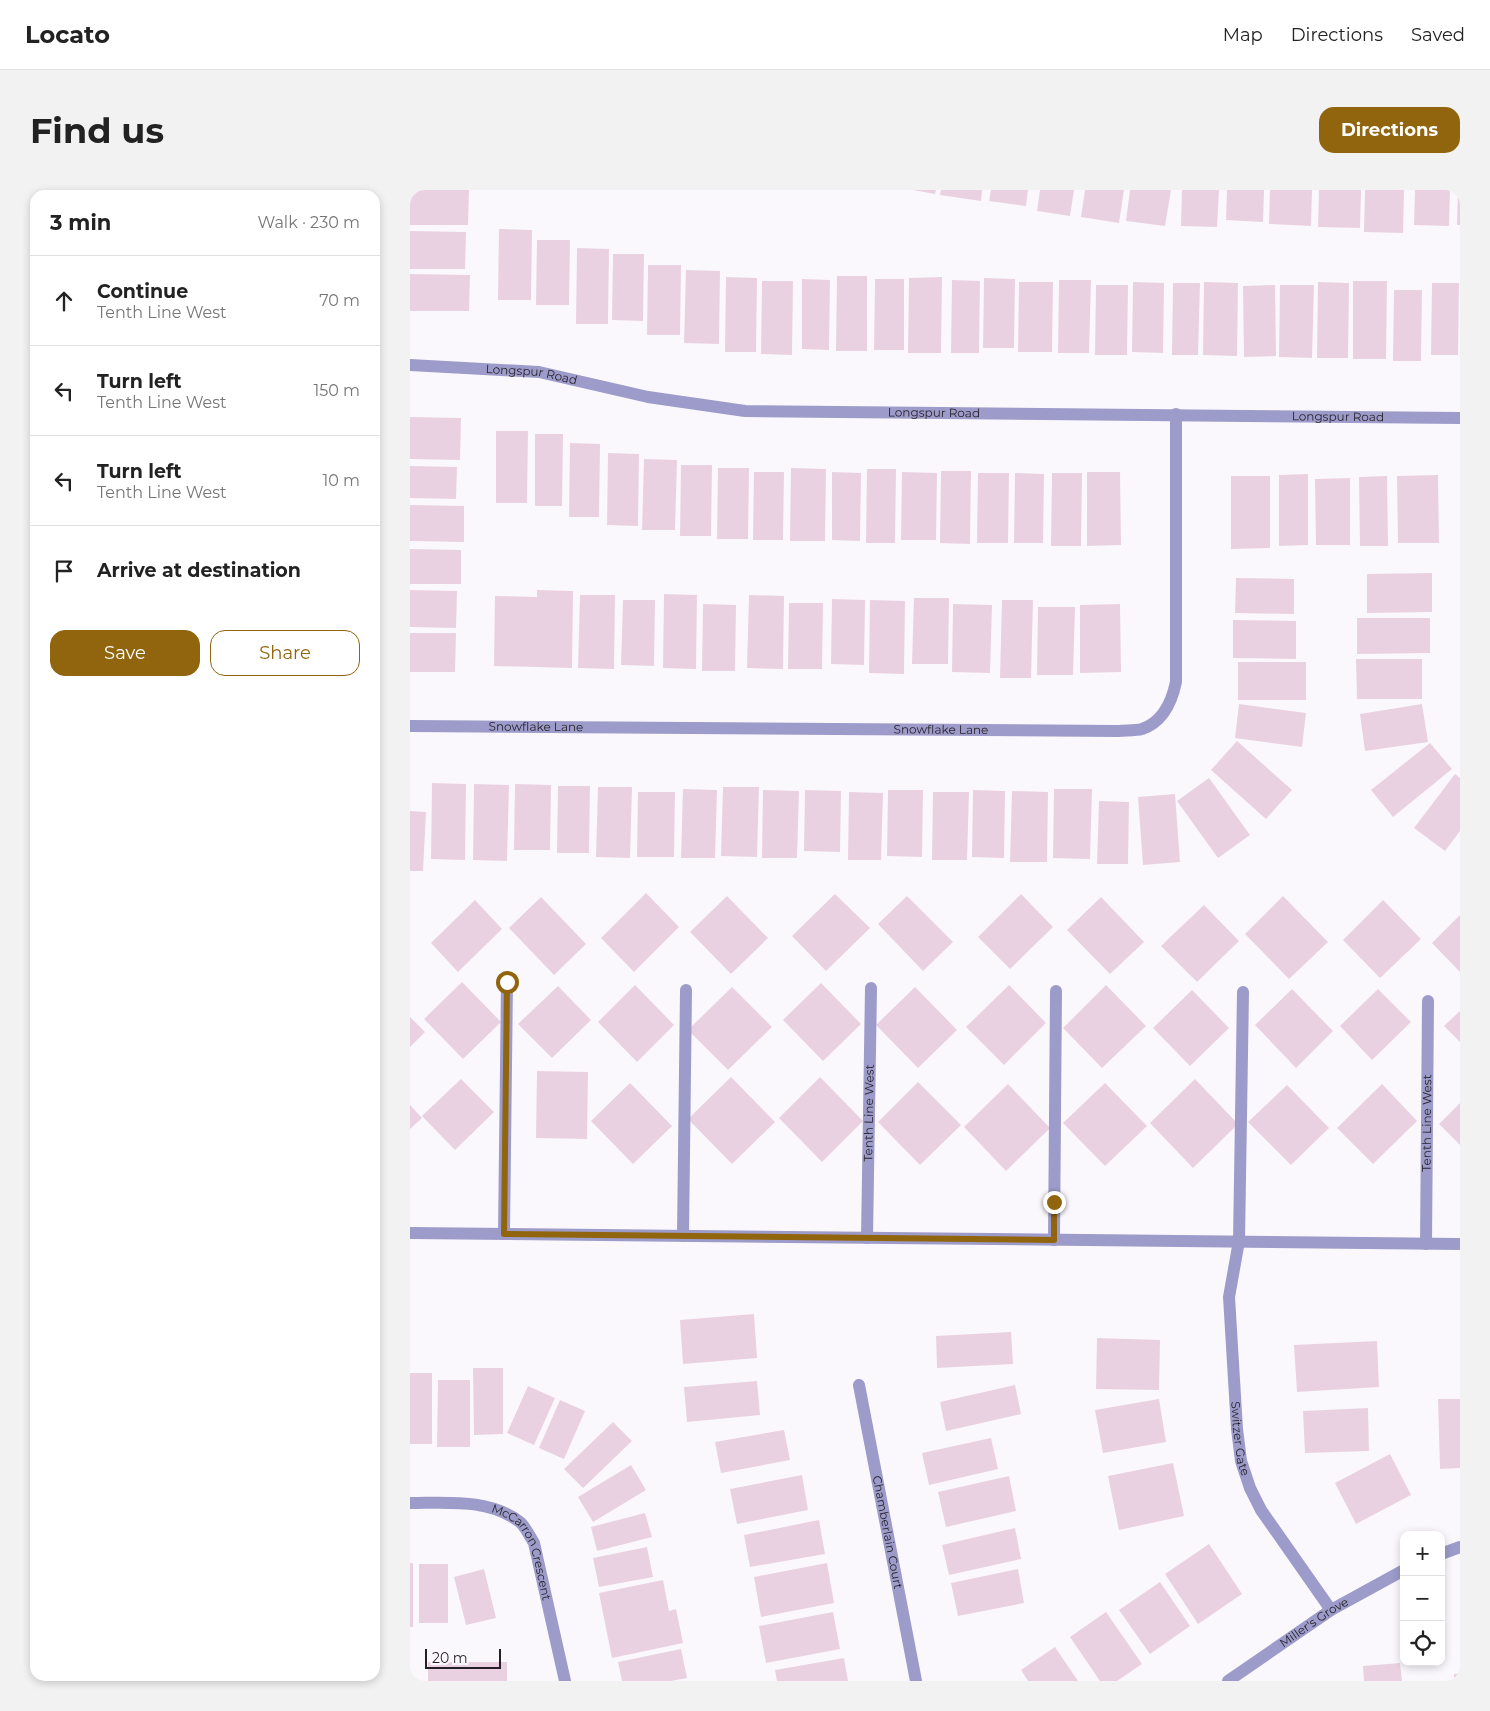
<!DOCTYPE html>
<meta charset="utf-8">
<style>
body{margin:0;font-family:Montserrat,sans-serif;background:#f2f2f2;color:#222}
.controls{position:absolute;right:15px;bottom:15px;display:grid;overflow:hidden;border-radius:10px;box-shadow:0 2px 8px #0003}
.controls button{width:45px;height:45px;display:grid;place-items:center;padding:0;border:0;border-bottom:1px solid #e0e0e0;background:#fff;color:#222;font:25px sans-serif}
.scale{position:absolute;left:15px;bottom:12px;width:76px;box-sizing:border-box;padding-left:5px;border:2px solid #241f27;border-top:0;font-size:14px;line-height:18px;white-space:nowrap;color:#241f27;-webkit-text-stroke:4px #fbf8fd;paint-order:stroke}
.stop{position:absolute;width:15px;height:15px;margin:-11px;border:4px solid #90650e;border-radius:50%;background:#fff}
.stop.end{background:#90650e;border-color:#fff;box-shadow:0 1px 5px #0008}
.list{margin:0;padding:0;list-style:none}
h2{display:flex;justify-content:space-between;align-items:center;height:65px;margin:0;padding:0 20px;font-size:21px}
h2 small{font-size:16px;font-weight:400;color:#767676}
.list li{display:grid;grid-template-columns:32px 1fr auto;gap:15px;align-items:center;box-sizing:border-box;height:90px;padding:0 20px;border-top:1px solid #e0e0e0}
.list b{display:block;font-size:19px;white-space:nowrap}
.list p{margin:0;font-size:16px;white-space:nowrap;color:#767676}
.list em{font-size:16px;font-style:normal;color:#767676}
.actions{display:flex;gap:10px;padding:15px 20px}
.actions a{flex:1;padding:11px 0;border:1px solid #90650e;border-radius:15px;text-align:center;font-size:18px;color:#90650e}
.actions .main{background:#90650e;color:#fff}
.icon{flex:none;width:28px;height:28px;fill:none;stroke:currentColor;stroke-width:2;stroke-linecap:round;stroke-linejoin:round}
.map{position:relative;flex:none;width:1050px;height:1491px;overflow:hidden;border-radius:15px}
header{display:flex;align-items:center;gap:30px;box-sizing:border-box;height:70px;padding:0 25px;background:#fff;border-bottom:1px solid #e0e0e0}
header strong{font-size:24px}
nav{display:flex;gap:28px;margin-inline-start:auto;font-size:18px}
.intro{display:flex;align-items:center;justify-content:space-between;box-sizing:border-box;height:120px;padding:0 30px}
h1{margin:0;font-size:35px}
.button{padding:12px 22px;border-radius:15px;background:#90650e;color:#fff;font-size:18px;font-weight:700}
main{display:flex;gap:30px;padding:0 30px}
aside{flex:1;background:#fff;border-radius:15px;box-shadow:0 2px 8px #0003}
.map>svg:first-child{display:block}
.building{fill:#ead1e2}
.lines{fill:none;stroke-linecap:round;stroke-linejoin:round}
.minor{stroke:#9d9bc9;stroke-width:12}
.route{stroke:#90650e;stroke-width:6}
.labels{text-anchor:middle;stroke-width:4;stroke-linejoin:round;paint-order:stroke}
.street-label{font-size:12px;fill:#241f27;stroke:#fbf8fd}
</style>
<header>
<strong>Locato</strong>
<nav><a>Map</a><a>Directions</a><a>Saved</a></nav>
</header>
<div class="intro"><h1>Find us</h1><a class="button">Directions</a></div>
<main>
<aside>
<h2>3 min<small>Walk · 230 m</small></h2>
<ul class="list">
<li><svg class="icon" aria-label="ahead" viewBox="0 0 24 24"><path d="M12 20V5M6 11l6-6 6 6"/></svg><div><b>Continue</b><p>Tenth Line West</p></div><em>70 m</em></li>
<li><svg class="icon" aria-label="left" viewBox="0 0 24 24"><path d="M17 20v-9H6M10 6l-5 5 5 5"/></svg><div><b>Turn left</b><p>Tenth Line West</p></div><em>150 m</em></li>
<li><svg class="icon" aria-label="left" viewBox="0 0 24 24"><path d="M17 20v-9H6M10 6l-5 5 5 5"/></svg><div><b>Turn left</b><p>Tenth Line West</p></div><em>10 m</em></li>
<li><svg class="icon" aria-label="arrive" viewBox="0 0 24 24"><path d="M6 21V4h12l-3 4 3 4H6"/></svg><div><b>Arrive at destination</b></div></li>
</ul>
<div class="actions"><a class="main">Save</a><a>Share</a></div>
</aside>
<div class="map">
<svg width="1050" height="1491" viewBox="0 0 1050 1491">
<rect width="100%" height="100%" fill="#fbf8fd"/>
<g class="building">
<polygon points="0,0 59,0 58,35 0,35"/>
<polygon points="503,0 526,0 525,4"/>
<polygon points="531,0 572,0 571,11 530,5"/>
<polygon points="581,0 618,0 616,16 579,11"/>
<polygon points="630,0 664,0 660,26 627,21"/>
<polygon points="675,0 714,0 709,33 671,27"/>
<polygon points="720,0 761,0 755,36 716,31"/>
<polygon points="772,0 809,0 807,37 771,36"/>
<polygon points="817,0 854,0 853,32 816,30"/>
<polygon points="860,0 902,0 901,36 859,34"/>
<polygon points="909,0 951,0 950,38 908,37"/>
<polygon points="955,0 994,0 993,43 954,42"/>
<polygon points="1005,0 1040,0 1039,36 1004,35"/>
<polygon points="1048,0 1050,0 1050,35 1047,35"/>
<polygon points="89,39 122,40 121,110 88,110"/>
<polygon points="0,41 56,42 55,79 0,79"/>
<polygon points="127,50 160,50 159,115 126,115"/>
<polygon points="167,58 199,59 198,134 166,134"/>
<polygon points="203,64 234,64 233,131 202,130"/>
<polygon points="238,75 271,75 270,145 237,145"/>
<polygon points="276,80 310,81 309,154 274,153"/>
<polygon points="0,84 60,85 59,121 0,121"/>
<polygon points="427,86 457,86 457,161 426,161"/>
<polygon points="316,87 347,88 346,162 315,162"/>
<polygon points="532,87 531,163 498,163 499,88"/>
<polygon points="574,88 605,89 604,158 573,158"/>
<polygon points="392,89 420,90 419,160 392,159"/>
<polygon points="465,89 494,89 494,160 464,160"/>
<polygon points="542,90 570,91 569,163 541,163"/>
<polygon points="649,90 681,90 679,163 648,163"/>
<polygon points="352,91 383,91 382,165 351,164"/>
<polygon points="943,91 977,91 976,169 943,169"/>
<polygon points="609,92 643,92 642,162 608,162"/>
<polygon points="723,92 754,93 753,163 722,162"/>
<polygon points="794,92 828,93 827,166 793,165"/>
<polygon points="908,92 939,93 938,168 907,168"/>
<polygon points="763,93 790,93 788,165 762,165"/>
<polygon points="1022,93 1049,93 1048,165 1021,165"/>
<polygon points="686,95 718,95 717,165 685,165"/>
<polygon points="865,95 866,166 834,167 833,96"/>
<polygon points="870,95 904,95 902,168 869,167"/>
<polygon points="984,100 1012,100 1011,171 983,171"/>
<polygon points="0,227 51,228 50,270 0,269"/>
<polygon points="86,241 118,241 117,313 86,313"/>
<polygon points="125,244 153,244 152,316 125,316"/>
<polygon points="160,253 190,254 189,327 159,327"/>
<polygon points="198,263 229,264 228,336 197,335"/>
<polygon points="234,269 267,270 265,340 232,340"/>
<polygon points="271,275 302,275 301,346 270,346"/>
<polygon points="0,276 47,277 46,309 0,308"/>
<polygon points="308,278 339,278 338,349 307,349"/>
<polygon points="381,278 416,279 415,351 380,351"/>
<polygon points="457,279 486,279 485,353 456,353"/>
<polygon points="531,281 561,281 560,354 530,353"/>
<polygon points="344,282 374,282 373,350 343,350"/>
<polygon points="422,282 451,283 450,351 422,350"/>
<polygon points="492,282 527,283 526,350 491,350"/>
<polygon points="677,282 710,282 711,355 677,356"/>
<polygon points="568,283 599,283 598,353 567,353"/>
<polygon points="605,283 634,284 633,353 604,353"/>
<polygon points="642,283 672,283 671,356 641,356"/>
<polygon points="898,284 898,355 869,356 869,285"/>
<polygon points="1028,285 1029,353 988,353 987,286"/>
<polygon points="821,286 860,286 860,358 821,359"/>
<polygon points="977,286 978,356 950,356 949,287"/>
<polygon points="940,288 940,355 906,355 905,289"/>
<polygon points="0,315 54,316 54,352 0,351"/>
<polygon points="0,359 51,360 51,394 0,394"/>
<polygon points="1022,383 1022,422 957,423 957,384"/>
<polygon points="826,388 884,389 884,424 825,423"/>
<polygon points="0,400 47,401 46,438 0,437"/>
<polygon points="127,400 163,401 162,478 84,476 85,406 127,407"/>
<polygon points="254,404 287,405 286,479 253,478"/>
<polygon points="170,405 205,405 204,479 168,478"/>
<polygon points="339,405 374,406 373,479 337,478"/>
<polygon points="504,408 539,408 538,474 502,474"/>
<polygon points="422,409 455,410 454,475 421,474"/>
<polygon points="213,410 245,410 244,476 211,475"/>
<polygon points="460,410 495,411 494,484 459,483"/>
<polygon points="592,410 623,410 621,488 590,488"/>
<polygon points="379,413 413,413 412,479 378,479"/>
<polygon points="293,414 326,415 325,481 292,481"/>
<polygon points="543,414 582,415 580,483 542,482"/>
<polygon points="710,414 711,482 670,483 670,415"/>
<polygon points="628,417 665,417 663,485 627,485"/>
<polygon points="947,428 1020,428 1020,463 947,464"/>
<polygon points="823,430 886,431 886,469 823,468"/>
<polygon points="0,443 46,443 45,482 0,482"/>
<polygon points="946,469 1012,469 1012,509 947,509"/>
<rect x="828" y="472" width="68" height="38"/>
<polygon points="829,514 896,523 892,557 825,548"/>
<polygon points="1012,514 1018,552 955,561 950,524"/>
<polygon points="827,551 882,600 856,629 801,580"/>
<polygon points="1020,553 1042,579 983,627 961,600"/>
<polygon points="1045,584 1050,588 1050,641 1035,661 1004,638"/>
<polygon points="799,588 840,645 808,668 767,611"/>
<polygon points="22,593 56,594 55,670 21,669"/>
<polygon points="64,594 99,595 97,671 63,670"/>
<polygon points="105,594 141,595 140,660 104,660"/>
<polygon points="148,596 180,596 179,663 147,663"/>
<polygon points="188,597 222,597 220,668 186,667"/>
<polygon points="313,597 349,597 347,667 311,666"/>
<polygon points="273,599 307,600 305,668 271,668"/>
<polygon points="644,599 682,599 680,669 643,668"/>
<polygon points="353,600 389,601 387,668 352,668"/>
<polygon points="395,600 431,601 430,662 394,661"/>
<polygon points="478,600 513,600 512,667 477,666"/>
<polygon points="563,600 595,601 594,668 562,667"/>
<polygon points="602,601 638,602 637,672 600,672"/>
<polygon points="228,602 265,602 264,667 227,667"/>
<polygon points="439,602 473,603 471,670 438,670"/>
<polygon points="523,602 559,602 557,670 522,670"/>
<polygon points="765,604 770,672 733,675 728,607"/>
<polygon points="689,611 719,612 718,674 687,674"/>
<polygon points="0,621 16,622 13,681 0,681"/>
<polygon points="236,703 269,737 224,782 191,748"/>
<polygon points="425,704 460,738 416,781 382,746"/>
<polygon points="611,704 643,737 600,779 568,747"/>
<polygon points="317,706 358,748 321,784 280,742"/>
<polygon points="497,706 543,752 513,781 468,734"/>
<polygon points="873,706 918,752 879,789 835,744"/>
<polygon points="131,707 176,754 144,785 99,738"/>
<polygon points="691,707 734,752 700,784 657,740"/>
<polygon points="65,710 92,739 48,782 21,753"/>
<polygon points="973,710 1011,749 970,788 933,750"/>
<polygon points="794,715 829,751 787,792 751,756"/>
<polygon points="1050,725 1050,782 1022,753"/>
<polygon points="52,792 91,832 53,869 14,829"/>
<polygon points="411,793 451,834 413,871 373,830"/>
<polygon points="225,795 264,835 227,872 188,832"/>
<polygon points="599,795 636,833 594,875 556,837"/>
<polygon points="696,795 736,836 692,878 653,838"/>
<polygon points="148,796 181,830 142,868 108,834"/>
<polygon points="322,797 362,837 318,880 278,840"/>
<polygon points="505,797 547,840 508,878 466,835"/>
<polygon points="882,799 923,841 886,878 845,835"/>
<polygon points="968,799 1001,832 962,870 930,836"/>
<polygon points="782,800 819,838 780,876 743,838"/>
<polygon points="1050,821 1050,852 1034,836"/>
<polygon points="0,827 15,842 0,857"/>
<polygon points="127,881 178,882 177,949 126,948"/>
<polygon points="321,887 365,932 322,974 278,929"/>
<polygon points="410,887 453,931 412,972 369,928"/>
<polygon points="51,889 84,922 45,960 12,926"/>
<polygon points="785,889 828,934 783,978 740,933"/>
<polygon points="508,892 551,935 510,975 468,932"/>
<polygon points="220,893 262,936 223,974 181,931"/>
<polygon points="695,893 737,936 695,976 653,933"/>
<polygon points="598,894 640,938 596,981 554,937"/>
<polygon points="972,894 1007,931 963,974 927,938"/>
<polygon points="877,895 919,938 881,975 838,932"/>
<polygon points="1050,913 1050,955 1029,934"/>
<polygon points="0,915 12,928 0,939"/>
<polygon points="344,1124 347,1168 273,1174 270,1130"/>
<polygon points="601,1142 603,1174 527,1178 526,1146"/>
<polygon points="687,1148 750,1150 749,1200 686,1199"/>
<polygon points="967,1151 969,1197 887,1202 884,1155"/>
<polygon points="63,1178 93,1178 93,1244 64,1245"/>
<rect x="0" y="1183" width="22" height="71"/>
<polygon points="28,1190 60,1190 60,1257 27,1257"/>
<polygon points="347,1191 350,1225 277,1232 274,1197"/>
<polygon points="605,1195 611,1224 536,1241 530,1212"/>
<polygon points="118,1196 145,1208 124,1255 97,1243"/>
<polygon points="749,1209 756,1252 693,1263 685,1220"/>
<polygon points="1028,1209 1050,1209 1050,1278 1030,1279"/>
<polygon points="150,1210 175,1221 154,1269 129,1258"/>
<polygon points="958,1218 959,1261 895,1263 893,1221"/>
<polygon points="203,1232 222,1251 173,1298 154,1279"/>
<polygon points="374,1240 380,1270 311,1283 305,1252"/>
<polygon points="581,1248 588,1279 519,1295 512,1263"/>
<polygon points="980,1264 1001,1305 946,1334 925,1293"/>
<polygon points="763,1273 774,1326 709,1340 698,1286"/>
<polygon points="221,1275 236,1300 183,1332 168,1307"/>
<polygon points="392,1285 398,1320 327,1334 320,1299"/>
<polygon points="599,1286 606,1321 536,1337 528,1302"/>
<polygon points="235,1323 242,1347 187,1361 181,1337"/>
<polygon points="409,1330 415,1364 340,1377 334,1345"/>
<polygon points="605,1338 611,1369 539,1385 532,1355"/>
<polygon points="799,1354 832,1404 788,1434 755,1384"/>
<polygon points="237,1357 243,1387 189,1397 183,1368"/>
<rect x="0" y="1373" width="3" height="64"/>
<polygon points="417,1373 424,1413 351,1427 344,1387"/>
<rect x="9" y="1374" width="29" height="59"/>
<polygon points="74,1379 86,1428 56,1435 44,1387"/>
<polygon points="608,1379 614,1413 548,1426 541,1393"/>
<polygon points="253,1390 259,1421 266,1419 273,1453 202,1468 189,1403"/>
<polygon points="750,1392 780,1436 740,1464 709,1420"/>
<polygon points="423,1422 430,1459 356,1473 349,1436"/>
<polygon points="696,1422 732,1474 707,1491 690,1491 660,1447"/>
<polygon points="645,1457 668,1491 618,1491 611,1480"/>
<polygon points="271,1459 277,1488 261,1491 212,1491 208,1472"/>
<polygon points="434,1468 438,1491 367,1491 365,1480"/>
<rect x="18" y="1472" width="79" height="19"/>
<polygon points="990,1473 992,1491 954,1491 953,1476"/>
<rect x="1044" y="1484" width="6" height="7"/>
</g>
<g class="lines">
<g class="minor">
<path id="s1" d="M0 175 129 182 238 207 335 221 1050 228"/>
<path id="s2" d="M0 536 708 541C715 540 725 541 732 539 753 532 762 511 766 492V224"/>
<path id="s3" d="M833 802 829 1051 819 1107 827 1239 831 1271 840 1298 851 1320 921 1420"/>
<polyline points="0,1043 1050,1054"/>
<polyline points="94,1044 97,792"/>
<polyline points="273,1046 276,800"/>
<path id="s4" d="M457 1048 461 798"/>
<polyline points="644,1050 646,801"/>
<path id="s5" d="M1016 1054 1018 811"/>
<path id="s6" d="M449 1195 506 1491"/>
<path id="s7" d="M0 1313C37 1313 80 1308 111 1333 116 1338 120 1347 124 1353L155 1491"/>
<polyline points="1031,1364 1050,1357"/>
<path id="s8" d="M818 1491 921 1420 994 1380"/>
</g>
</g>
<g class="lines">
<polyline class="route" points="97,792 94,1044 644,1050 644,1012"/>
</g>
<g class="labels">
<g class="street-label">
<text dy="4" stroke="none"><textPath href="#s1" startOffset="122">Longspur Road</textPath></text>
<text dy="4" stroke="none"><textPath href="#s1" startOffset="528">Longspur Road</textPath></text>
<text dy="4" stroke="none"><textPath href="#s1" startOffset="932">Longspur Road</textPath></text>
<text dy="4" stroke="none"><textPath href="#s2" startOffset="126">Snowflake Lane</textPath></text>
<text dy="4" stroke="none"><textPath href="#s2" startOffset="531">Snowflake Lane</textPath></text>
<text dy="4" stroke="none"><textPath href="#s4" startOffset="125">Tenth Line West</textPath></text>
<text dy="4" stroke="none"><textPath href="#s5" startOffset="121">Tenth Line West</textPath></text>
<text dy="4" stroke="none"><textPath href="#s3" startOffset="448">Switzer Gate</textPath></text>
<text dy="4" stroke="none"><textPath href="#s6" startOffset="150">Chamberlain Court</textPath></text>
<text dy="4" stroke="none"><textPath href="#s7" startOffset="140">McCarron Crescent</textPath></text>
<text dy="4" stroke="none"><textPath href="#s8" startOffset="104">Miller's Grove</textPath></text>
</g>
</g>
</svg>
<div class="controls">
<button>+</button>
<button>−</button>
<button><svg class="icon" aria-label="locate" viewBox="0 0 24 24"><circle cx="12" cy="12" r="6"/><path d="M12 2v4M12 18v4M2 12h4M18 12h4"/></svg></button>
</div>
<div class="scale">20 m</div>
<div class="stop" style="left:97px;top:792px"></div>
<div class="stop end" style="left:644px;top:1012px"></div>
</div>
</main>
